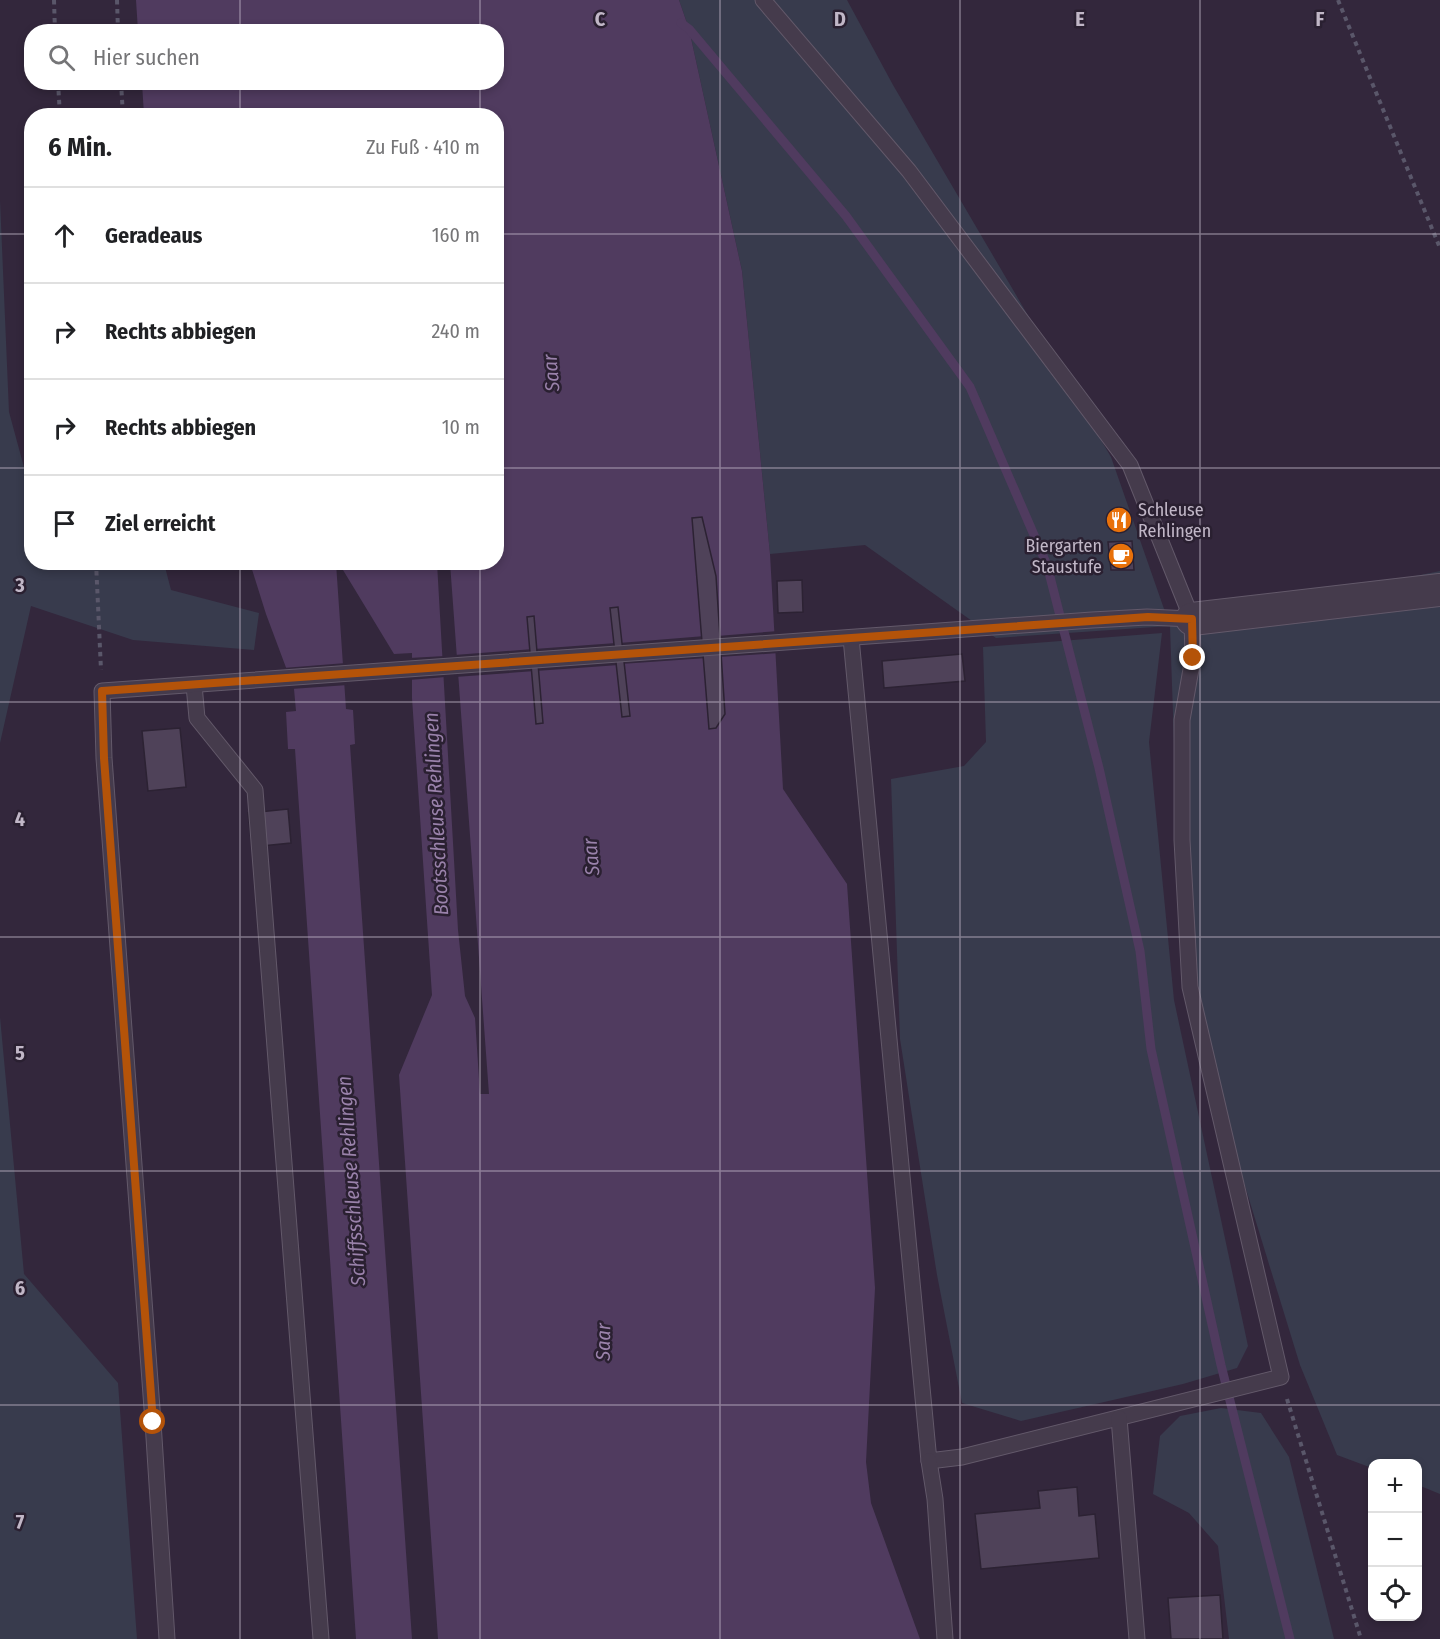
<!DOCTYPE html>
<html lang="de">
<meta charset="utf-8">
<style>
body{margin:0;font-family:"Fira Sans Condensed",sans-serif;background:#f6f6f6;color:#202124}
.controls{position:absolute;right:18px;bottom:18px;display:grid;overflow:hidden;border-radius:12px;box-shadow:0 3px 9px #0003}
.controls button{width:54px;height:54px;display:grid;place-items:center;padding:0;border:0;border-bottom:2px solid #e0e0e0;background:#fff;color:#202124;font:30px sans-serif}
.stop{position:absolute;width:18px;height:18px;margin:-14px;border:4px solid #b45309;border-radius:50%;background:#fff}
.stop.end{background:#b45309;border-color:#fff;box-shadow:0 2px 6px #0008}
.list{margin:0;padding:0;list-style:none}
h2{display:flex;justify-content:space-between;align-items:center;height:78px;margin:0;padding:0 24px;font-size:26px}
h2 small{font-size:20px;font-weight:400;color:#757577}
.list li{display:grid;grid-template-columns:39px 1fr auto;gap:18px;align-items:center;box-sizing:border-box;height:96px;padding:0 24px;border-top:2px solid #e0e0e0}
.list b{display:block;font-size:22px;white-space:nowrap}
.list em{font-size:20px;font-style:normal;color:#757577}
.icon{flex:none;width:33px;height:33px;fill:none;stroke:currentColor;stroke-width:2;stroke-linecap:round;stroke-linejoin:round}
.map{position:relative;flex:none;width:1440px;height:1639px;overflow:hidden}
.search{position:absolute;background:#fff;box-shadow:0 3px 9px #0003;left:24px;top:24px;width:480px;height:66px;display:flex;align-items:center;gap:15px;box-sizing:border-box;padding:0 21px;border-radius:24px;color:#757577;font-size:22px}
.panel{position:absolute;background:#fff;box-shadow:0 3px 9px #0003;left:24px;top:108px;width:480px;height:462px;border-radius:24px}
.map>svg:first-child{display:block}
.green{fill:#383b4d}
.water{fill:#503b5f;fill-rule:evenodd}
.pier{fill:#33273c}
.lines{fill:none;stroke-linecap:round;stroke-linejoin:round}
.stream{stroke:#503b5f;stroke-width:9}
.building{fill:#4f4259;stroke:#2c2233;stroke-width:1.5}
.lane-casing{stroke:#63596a;stroke-width:17}
.street-casing{stroke:#63596a;stroke-width:34}
.path{stroke:#5a576a;stroke-width:4;stroke-dasharray:4.5 4.5;stroke-linecap:butt}
.lane{stroke:#453b4c;stroke-width:15}
.street{stroke:#453b4c;stroke-width:32}
.route{stroke:#b45309;stroke-width:8}
.grid{fill:none;stroke:#c1b7c7;stroke-width:1.5;stroke-opacity:0.55}
.labels{text-anchor:middle;stroke-width:5;stroke-linejoin:round;paint-order:stroke}
.poi-label{font-size:18px;fill:#c1b7c7;stroke:#2a2031;text-anchor:start}
.water-label{font-size:20px;font-style:italic;fill:#9a82ab;stroke:#2a2031}
.grid-label{font-size:20px;text-anchor:middle;font-weight:bold;fill:#c1b7c7;stroke:#2a2031;stroke-width:5;stroke-linejoin:round;paint-order:stroke}
</style>
<div class="map">
<svg width="1440" height="1639" viewBox="0 0 1440 1639">
<rect width="100%" height="100%" fill="#33273c"/>
<g class="green">
<polygon points="679,0 847,0 893,85 1111,457 1170,626 1440,571 1440,1494 1418,1485 1418,1464 1372,1464 1372,1468 1337,1455 1300,1365 1182,981 1170,626 996,638 865,545 770,554 742,271 689,29"/>
<polygon points="0,200 9,412 25,471 31,471 32,562 164,563 171,590 259,613 254,650 133,640 31,606 0,743"/>
<polygon points="1162,633 1149,742 1174,1000 1248,1346 1237,1368 1183,1384 1021,1421 962,1403 937,1275 900,1039 891,779 964,766 986,742 983,647"/>
<polygon points="0,1017 24,1274 118,1383 137,1639 0,1639"/>
<polygon points="1221,1408 1261,1413 1289,1457 1334,1639 1229,1639 1218,1546 1189,1513 1153,1494 1160,1436 1180,1416"/>
</g>
<g class="water">
<path d="M136 0H679L689 29 742 271 770 554 783 789 847 884 875 1288 866 1462 871 1503 920 1639H438L399 1075 432 995 412 698V653L394 654 343 570 342 563H437L458 930 465 996 475 1018 480 1094H489L450 563 496 562V116L144 115 142 83 496 82V32L138 31ZM702 517 716 576 725 714 716 727 709 729 692 518ZM617 607 630 716 622 717 610 608ZM534 616 543 723H536L527 617Z"/>
<polygon points="250,563 336,563 346,709 353,710 355,744 350,745 412,1639 356,1639 295,749 288,749 286,712 296,711 294,689 266,614"/>
</g>
<g class="pier">
<polygon points="778,631 779,653 719,657 717,636"/>
<polygon points="705,636 707,658 621,664 619,643"/>
<polygon points="616,643 619,665 536,671 534,649"/>
<polygon points="533,649 535,671 455,677 454,655"/>
<polygon points="445,656 446,677 409,680 409,658"/>
<polygon points="346,663 348,685 291,689 283,668"/>
</g>
<g class="lines">
<polyline class="stream" points="681,23 689,29 846,216 970,387 1047,565 1099,768 1140,951 1151,1049 1221,1365 1290,1639"/>
</g>
<g class="building">
<polygon points="702,517 716,576 725,714 716,728 709,729 692,518"/>
<polygon points="1132,541 1134,570 1111,570 1108,542"/>
<polygon points="802,580 803,612 778,613 777,581"/>
<polygon points="618,607 630,716 622,717 610,608"/>
<polygon points="534,616 543,723 536,724 527,617"/>
<polygon points="962,654 965,681 884,688 882,661"/>
<polygon points="180,728 186,787 148,791 142,731"/>
<polygon points="288,809 291,843 252,847 248,813"/>
<polygon points="1077,1487 1079,1516 1095,1514 1099,1558 981,1569 975,1514 1040,1508 1038,1491"/>
<polygon points="1220,1595 1223,1639 1171,1639 1168,1598"/>
</g>
<g class="lines">
<g class="lane-casing">
<g id="lane">
<polyline points="763,0 909,171 1130,465 1192,619 1193,658 1182,720 1182,840 1190,987 1281,1377 962,1457 929,1461 851,638"/>
<polyline points="194,685 197,718 255,790 321,1639"/>
<polyline points="1119,1418 1137,1639"/>
<polyline points="929,1461 935,1499 945,1639"/>
<polyline points="167,1639 153,1422 104,758 102,691 1092,620 1147,617 1192,619"/>
</g>
</g>
<g class="street-casing">
<polyline id="street" points="1192,619 1440,590"/>
</g>
<g class="path">
<polyline points="54,0 55,32"/>
<polyline points="117,0 118,32"/>
<polyline points="1338,0 1440,248"/>
<polyline points="58,82 60,116"/>
<polyline points="121,82 123,116"/>
<polyline points="96,562 101,670"/>
<polyline points="1287,1399 1361,1639"/>
</g>
<use href="#lane" class="lane"/>
<use href="#street" class="street"/>
</g>
<g class="lines">
<polyline class="route" points="153,1422 104,758 102,691 1148,617 1192,619 1193,658"/>
</g>
<path class="grid" d="M240 0V32M480 0V32M720 0V1639M960 0V1639M1200 0V1639M240 82V116M480 82V116M0 234H32M496 234H1440M0 468H32M496 468H1440M240 562V1639M480 562V1639M0 702H1440M0 937H1440M0 1171H1440M0 1405H1440"/>
<defs>
<g id="restaurant-disc" transform="scale(1.35)"><circle r="9.5" fill="#e8710a" stroke="#2a2031"/><path d="M-5-6h1v4h1v-4h1v4h1v-4h1v5L-1.5 .5V6h-2V.5L-5-1ZM5-6V6H3V1.5H1.5Q1.5-4 5-6Z" fill="#fff"/></g>
<g id="cafe-disc" transform="scale(1.35)"><circle r="9.5" fill="#e8710a" stroke="#2a2031"/><path d="M-5.5-4.5H6V0H3Q3 3.5 0 3.5H-2.5Q-5.5 3.5-5.5 0ZM3-3.2v2h1.7v-2ZM-6 4.5H4V6H-6Z" fill="#fff"/></g>
</defs>
<g fill-rule="evenodd">
<use href="#restaurant-disc" x="1119" y="520"/>
<use href="#cafe-disc" x="1121" y="556"/>
</g>
<g class="labels">
<g class="poi-label">
<text x="1138" y="516">Schleuse<tspan x="1138" dy="21">Rehlingen</tspan></text>
<text x="1102" y="552" text-anchor="end">Biergarten<tspan x="1102" dy="21">Staustufe</tspan></text>
</g>
<g class="water-label">
<text transform="translate(551 373) rotate(-95)" y="7">Saar</text>
<text transform="translate(436 814) rotate(-93)" y="7">Bootsschleuse Rehlingen</text>
<text transform="translate(591 857) rotate(-95)" y="7">Saar</text>
<text transform="translate(351 1181) rotate(-94)" y="7">Schiffsschleuse Rehlingen</text>
<text transform="translate(603 1342) rotate(-89)" y="7">Saar</text>
</g>
</g>
<g class="grid-label">
<text x="600" y="26">C</text>
<text x="840" y="26">D</text>
<text x="1080" y="26">E</text>
<text x="1320" y="26">F</text>
<text x="20" y="592">3</text>
<text x="20" y="826">4</text>
<text x="20" y="1060">5</text>
<text x="20" y="1295">6</text>
<text x="20" y="1529">7</text>
</g>
</svg>
<div class="controls">
<button>+</button>
<button>−</button>
<button><svg class="icon" aria-label="locate" viewBox="0 0 24 24"><circle cx="12" cy="12" r="6"/><path d="M12 2v4M12 18v4M2 12h4M18 12h4"/></svg></button>
</div>
<div class="stop" style="left:153px;top:1422px"></div>
<div class="stop end" style="left:1193px;top:658px"></div>
<div class="search"><svg class="icon" aria-label="search" viewBox="0 0 24 24"><circle cx="10" cy="10" r="6"/><path d="M15 15l6 6"/></svg>Hier suchen</div>
<section class="panel">
<h2>6 Min.<small>Zu Fuß · 410 m</small></h2>
<ul class="list">
<li><svg class="icon" aria-label="ahead" viewBox="0 0 24 24"><path d="M12 20V5M6 11l6-6 6 6"/></svg><div><b>Geradeaus</b></div><em>160 m</em></li>
<li><svg class="icon" aria-label="right" viewBox="0 0 24 24"><path d="M7 20v-9h11M14 6l5 5-5 5"/></svg><div><b>Rechts abbiegen</b></div><em>240 m</em></li>
<li><svg class="icon" aria-label="right" viewBox="0 0 24 24"><path d="M7 20v-9h11M14 6l5 5-5 5"/></svg><div><b>Rechts abbiegen</b></div><em>10 m</em></li>
<li><svg class="icon" aria-label="arrive" viewBox="0 0 24 24"><path d="M6 21V4h12l-3 4 3 4H6"/></svg><div><b>Ziel erreicht</b></div></li>
</ul>
</section>
</div>
